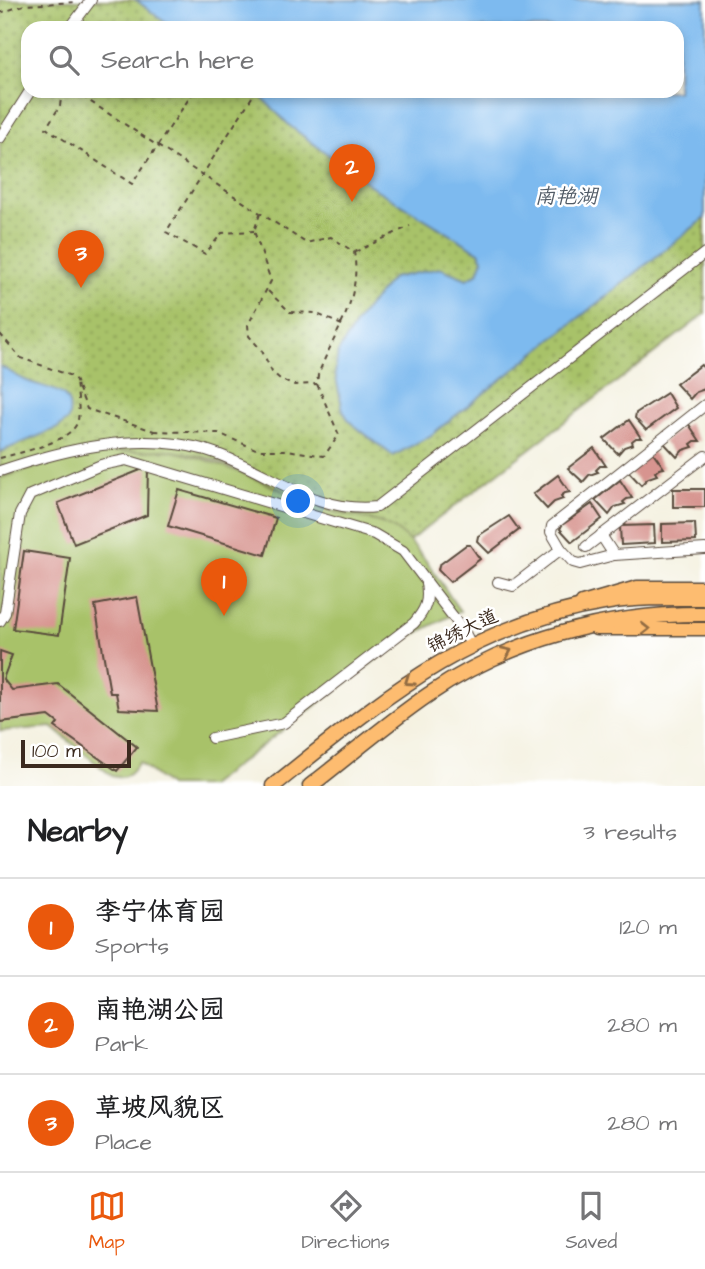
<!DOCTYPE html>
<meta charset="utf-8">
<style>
body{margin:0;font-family:"Architects Daughter","LXGW WenKai TC",sans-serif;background:#f2f2f2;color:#202124}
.scale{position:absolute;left:21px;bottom:18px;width:110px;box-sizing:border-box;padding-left:7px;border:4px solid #3b2a1e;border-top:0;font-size:19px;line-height:24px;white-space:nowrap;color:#3b2a1e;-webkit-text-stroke:5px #fff;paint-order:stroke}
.you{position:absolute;left:299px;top:502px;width:24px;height:24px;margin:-18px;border:5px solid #fff;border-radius:50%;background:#1a73e8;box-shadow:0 0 0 10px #1a73e833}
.badge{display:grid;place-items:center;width:46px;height:46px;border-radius:50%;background:#ea580c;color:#fff;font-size:23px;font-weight:700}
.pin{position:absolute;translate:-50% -58px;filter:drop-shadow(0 2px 4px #0008)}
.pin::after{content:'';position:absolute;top:37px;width:24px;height:21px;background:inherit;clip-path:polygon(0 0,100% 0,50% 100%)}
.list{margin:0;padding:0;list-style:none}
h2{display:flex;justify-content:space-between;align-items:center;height:91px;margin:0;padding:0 28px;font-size:30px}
h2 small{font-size:23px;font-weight:400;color:#757577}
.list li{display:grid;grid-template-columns:46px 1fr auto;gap:21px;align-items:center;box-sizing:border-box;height:98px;padding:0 28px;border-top:2px solid #e0e0e0}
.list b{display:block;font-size:26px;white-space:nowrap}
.list p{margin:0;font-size:23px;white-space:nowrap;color:#757577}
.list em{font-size:23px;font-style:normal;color:#757577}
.icon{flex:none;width:38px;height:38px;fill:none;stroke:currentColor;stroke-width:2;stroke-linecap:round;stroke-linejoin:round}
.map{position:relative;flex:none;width:705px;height:786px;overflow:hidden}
.search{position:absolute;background:#fff;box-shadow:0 4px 10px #0003;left:21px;right:21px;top:21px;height:77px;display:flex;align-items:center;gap:18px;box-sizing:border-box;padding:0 24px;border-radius:21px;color:#757577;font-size:26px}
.sheet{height:385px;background:#fff}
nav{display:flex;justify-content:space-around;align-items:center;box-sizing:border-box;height:98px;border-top:2px solid #e0e0e0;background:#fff;font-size:19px;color:#757577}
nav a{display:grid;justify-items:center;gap:4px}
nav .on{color:#ea580c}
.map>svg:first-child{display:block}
.park{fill:url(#park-dots);stroke:#727644;stroke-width:2;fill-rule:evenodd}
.garden{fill:#a8c269;stroke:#727644;stroke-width:2}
.water{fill:#7dbaef;stroke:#5c7286;stroke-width:2}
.building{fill:#d7948f}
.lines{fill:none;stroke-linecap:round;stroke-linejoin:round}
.minor-casing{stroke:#57483b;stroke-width:12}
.major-casing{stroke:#57483b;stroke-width:15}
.highway-casing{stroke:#57483b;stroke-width:17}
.path{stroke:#57483b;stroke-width:2;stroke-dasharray:5 5;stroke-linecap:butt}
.minor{stroke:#fff;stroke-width:10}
.major{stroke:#fdbc70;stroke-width:12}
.highway{stroke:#fdbc70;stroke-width:14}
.oneway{stroke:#926c43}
.labels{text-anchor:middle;stroke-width:5;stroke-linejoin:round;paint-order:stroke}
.street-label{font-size:19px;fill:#3b2a1e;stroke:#fff}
.water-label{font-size:21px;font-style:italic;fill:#525c67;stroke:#fff}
</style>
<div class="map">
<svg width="705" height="786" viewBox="0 0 705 786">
<defs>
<pattern id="park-dots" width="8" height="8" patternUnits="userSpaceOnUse" patternTransform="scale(1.75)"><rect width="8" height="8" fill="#a8c269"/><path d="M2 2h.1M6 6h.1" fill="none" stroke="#8a9e56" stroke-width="1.8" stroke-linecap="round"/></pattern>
</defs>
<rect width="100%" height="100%" fill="#fff"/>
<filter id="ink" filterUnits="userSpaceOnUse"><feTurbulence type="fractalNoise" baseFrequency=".0143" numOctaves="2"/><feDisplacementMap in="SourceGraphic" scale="14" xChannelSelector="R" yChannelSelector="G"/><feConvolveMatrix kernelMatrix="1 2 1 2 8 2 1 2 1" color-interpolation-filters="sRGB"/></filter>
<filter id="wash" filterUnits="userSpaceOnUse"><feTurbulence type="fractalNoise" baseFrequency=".00686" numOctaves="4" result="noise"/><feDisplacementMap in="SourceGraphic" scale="28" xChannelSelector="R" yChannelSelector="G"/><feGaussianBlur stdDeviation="1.57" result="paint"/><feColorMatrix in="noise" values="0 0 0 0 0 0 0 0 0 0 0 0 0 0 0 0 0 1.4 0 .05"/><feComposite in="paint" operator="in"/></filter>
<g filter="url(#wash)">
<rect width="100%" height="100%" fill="#f4f1e0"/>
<path class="park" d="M0 0H705V314L409 541C383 519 356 520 326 509 291 497 259 476 224 463 151 437 71 457 0 478ZM28 28H677V91H28Z"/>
<path class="garden" d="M168 450C226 461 271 488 325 509 348 518 375 516 397 531 423 549 441 585 460 611L399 642 209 786H169L139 762C131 774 126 780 112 776L52 727 0 731V478L69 458 110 452Z"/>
<g class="water">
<polygon points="136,0 705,0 705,218 430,436 393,456 350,422 343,411 335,373 338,352 361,315 392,278 440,268 467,279 478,273 483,259 479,252 377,190 330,156 290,126 255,91 677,91 677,28 172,28"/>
<path d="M0 366C8 370 16 376 25 380 46 390 77 387 68 420L58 428 0 452Z"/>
</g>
<g id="blocks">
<g class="building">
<polygon points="701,365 705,370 705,389 696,392 690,399 676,384"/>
<polygon points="667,393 676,408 646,430 635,418 636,413"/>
<polygon points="629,420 641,438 636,438 632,441 633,444 624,447 618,454 604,439"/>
<polygon points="688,423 700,441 695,441 691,444 693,447 683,450 677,457 663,442"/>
<polygon points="594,448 606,466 600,466 596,470 598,472 589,475 583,482 568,468"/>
<polygon points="652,451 664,468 659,469 655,472 657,475 648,478 641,485 627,470"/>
<polygon points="148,467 147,515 74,544 58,503"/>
<polygon points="558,475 570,492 565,493 561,496 563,499 554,502 547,509 533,494"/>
<polygon points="620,480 632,498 627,499 623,502 625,504 615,507 609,515 595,500"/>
<rect x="673" y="489" width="32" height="18"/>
<polygon points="179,490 276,518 265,555 168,526"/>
<polygon points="592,504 602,519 572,542 560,529 562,525"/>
<polygon points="509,516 519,530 489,553 477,541 478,536"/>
<polygon points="695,523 696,541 662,542 662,524"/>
<polygon points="654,525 655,543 621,545 620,526"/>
<polygon points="466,545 470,545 480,559 450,582 438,570 439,565"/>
<polygon points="24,551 70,558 59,635 13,629"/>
<polygon points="137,597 158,711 119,709 116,693 110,693 95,605"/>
<polygon points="0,651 12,655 3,679 12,690 58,684 137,747 117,771 55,727 58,723 49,716 0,722"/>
</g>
</g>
</g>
<g filter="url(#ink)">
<use href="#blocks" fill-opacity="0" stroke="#57483b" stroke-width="2"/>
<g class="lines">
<g class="minor-casing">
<g id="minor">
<polyline points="70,28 91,0"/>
<polyline points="0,138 30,91"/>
<path d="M0 471C64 449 139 431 206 450 264 467 314 515 377 507L705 253"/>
<polyline points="601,535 614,555"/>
<polyline points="586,547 705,456"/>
<polyline points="561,549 573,562 580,564 614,555 705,549"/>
<polyline points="498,582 513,586 561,549 551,532 552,526 705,405"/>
<polyline points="0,621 5,613 20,514 30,495 101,465 126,460 374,534 403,551 464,631 471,645"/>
<path d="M212 738 284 723 414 623C426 609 429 601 426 583"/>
</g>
</g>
<g class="major-casing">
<g id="major">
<polyline points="582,603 637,587 705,587"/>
<polyline points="596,629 705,629"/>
</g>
</g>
<g class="highway-casing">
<g id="highway">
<path d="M273 786C381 700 467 624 609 602 641 597 673 598 705 598"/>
<path d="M310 786C349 756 387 723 428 695 508 640 609 613 705 614"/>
</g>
</g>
<g class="path">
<polyline points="0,13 24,5 78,2"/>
<polyline points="62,91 60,106 46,128 132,184 194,91"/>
<path d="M74 91 306 243 331 237 354 252C362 301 334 332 318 375L317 384 339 435 324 456 287 450H258L218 433 154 431"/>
<polyline points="252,97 166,232 205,254 222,233 254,231"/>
<polyline points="260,214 254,231 271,281 248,325 249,336 262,351 272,372 280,379 292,385 317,384"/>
<polyline points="355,252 410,226"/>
<polyline points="268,291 290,312 315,313 342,325"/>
<polyline points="0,334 21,358 74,377 87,409 154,431 153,435"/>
<path d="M0 458C18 453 74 442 78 420 80 408 77 393 76 381"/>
</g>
<use href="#minor" class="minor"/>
<use href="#major" class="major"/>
<use href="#highway" class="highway"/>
</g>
<defs><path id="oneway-chevron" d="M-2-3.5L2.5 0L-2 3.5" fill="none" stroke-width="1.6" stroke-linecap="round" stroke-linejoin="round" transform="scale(1.75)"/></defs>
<g class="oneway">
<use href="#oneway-chevron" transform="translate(645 629)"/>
<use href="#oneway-chevron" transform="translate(507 652) rotate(-24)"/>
<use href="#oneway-chevron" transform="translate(409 681) rotate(145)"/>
</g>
</g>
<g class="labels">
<g class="street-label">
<text transform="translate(462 630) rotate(-26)" y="7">锦绣大道</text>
</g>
<g class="water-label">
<text x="566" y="203">南艳湖</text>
</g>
</g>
</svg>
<div class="scale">100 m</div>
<div class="you"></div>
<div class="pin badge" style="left:224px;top:616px">1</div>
<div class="pin badge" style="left:352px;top:202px">2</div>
<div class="pin badge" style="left:81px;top:288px">3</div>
<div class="search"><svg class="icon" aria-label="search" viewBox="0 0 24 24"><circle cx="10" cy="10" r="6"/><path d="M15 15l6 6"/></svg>Search here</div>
</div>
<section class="sheet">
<h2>Nearby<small>3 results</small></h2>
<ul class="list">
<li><span class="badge">1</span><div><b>李宁体育园</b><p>Sports</p></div><em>120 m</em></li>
<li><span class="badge">2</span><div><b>南艳湖公园</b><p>Park</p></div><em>280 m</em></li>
<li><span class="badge">3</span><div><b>草坡风貌区</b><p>Place</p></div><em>280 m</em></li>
</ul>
</section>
<nav>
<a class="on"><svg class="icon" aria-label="map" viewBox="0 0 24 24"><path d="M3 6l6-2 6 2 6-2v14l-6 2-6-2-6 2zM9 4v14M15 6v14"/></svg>Map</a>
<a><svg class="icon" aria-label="directions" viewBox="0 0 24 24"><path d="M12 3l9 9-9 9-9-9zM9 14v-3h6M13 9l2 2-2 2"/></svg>Directions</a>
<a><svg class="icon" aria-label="saved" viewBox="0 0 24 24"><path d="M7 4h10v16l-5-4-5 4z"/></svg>Saved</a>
</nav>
